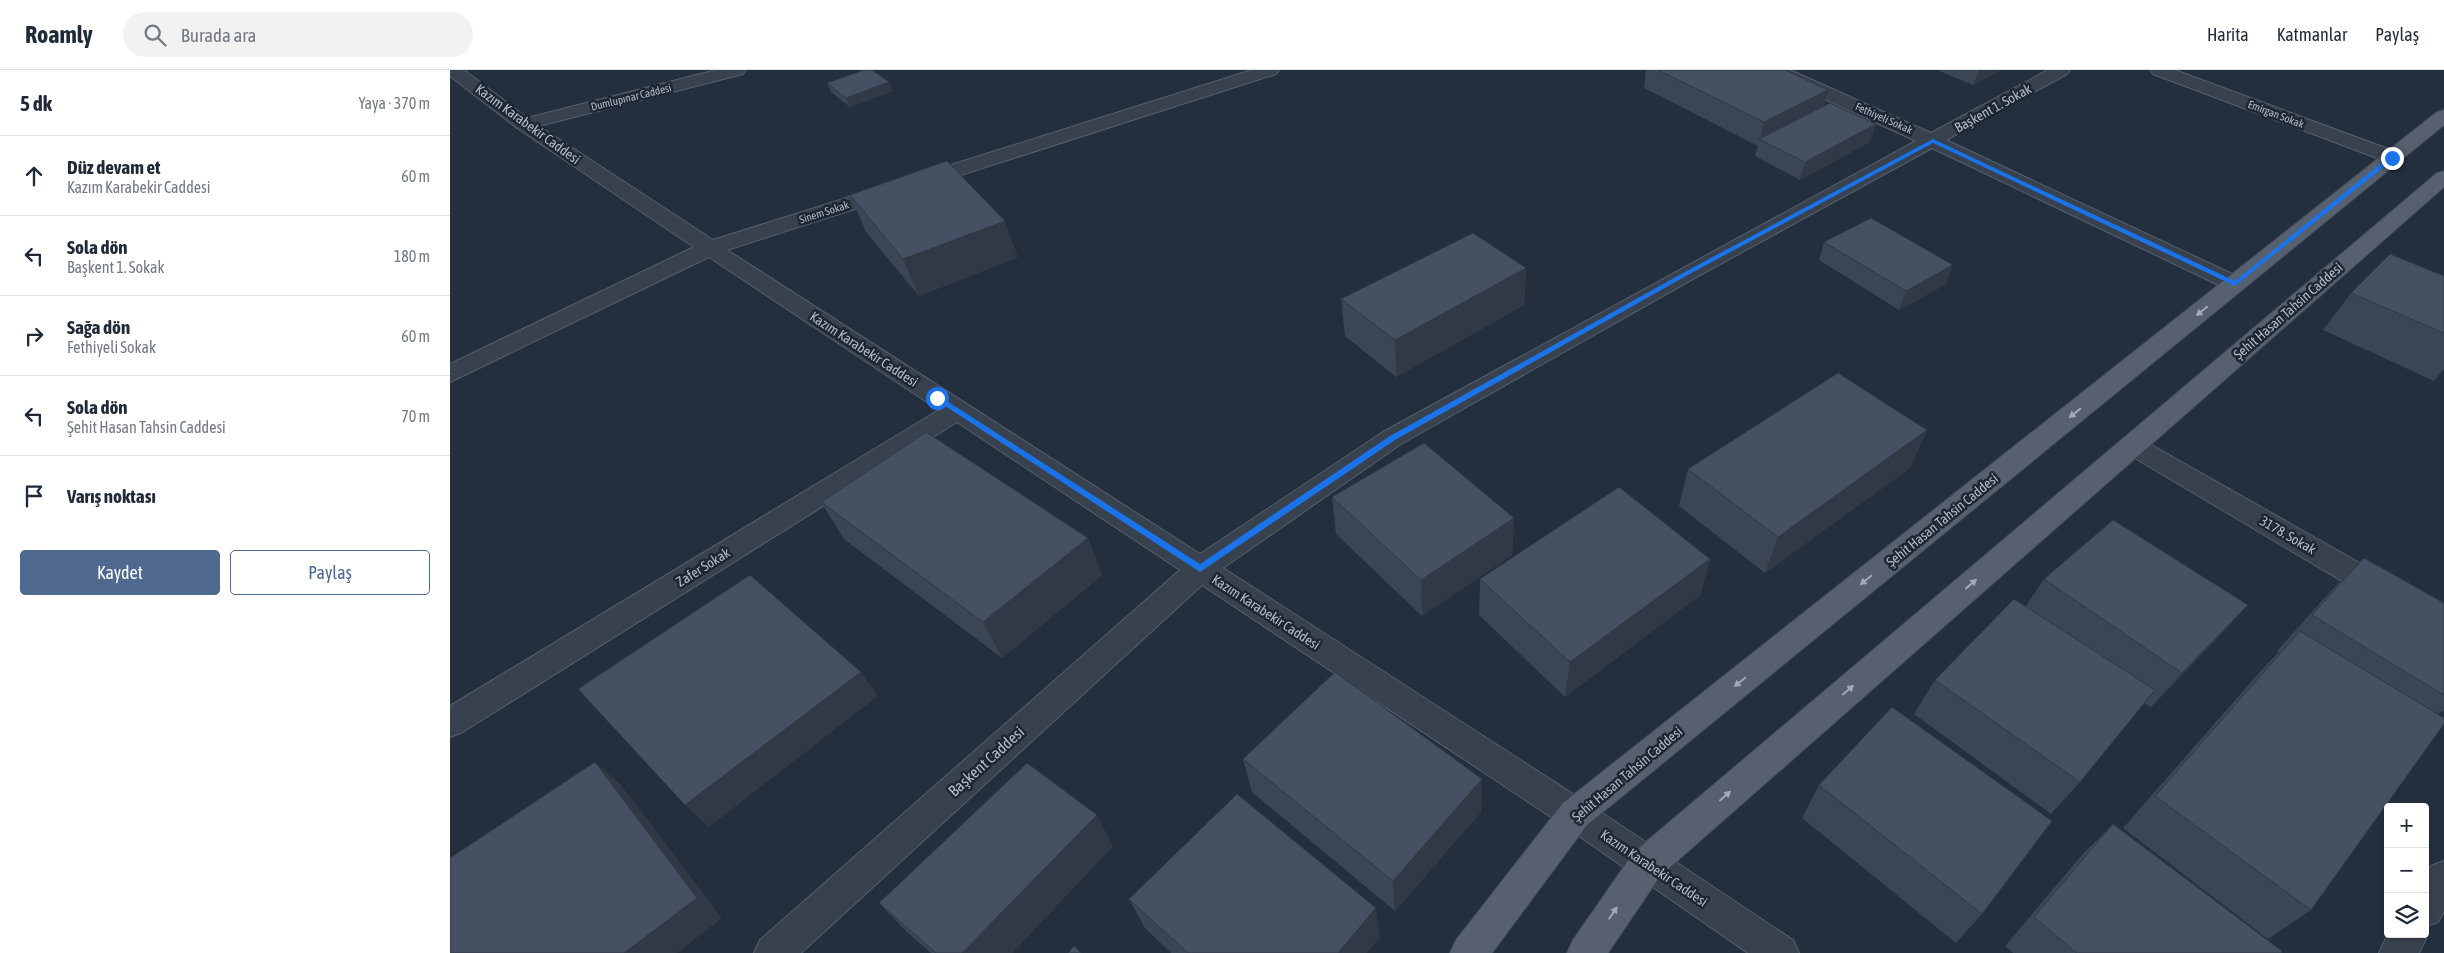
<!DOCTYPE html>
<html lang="tr">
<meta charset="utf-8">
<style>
body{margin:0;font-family:"Asap Condensed",sans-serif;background:#f2f2f3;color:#1f2937}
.controls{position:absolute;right:15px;bottom:15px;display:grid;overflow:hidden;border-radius:5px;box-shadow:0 1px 4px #0004}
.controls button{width:45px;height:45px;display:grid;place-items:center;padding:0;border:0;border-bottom:1px solid #e0e1e3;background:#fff;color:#1f2937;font:25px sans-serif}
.stop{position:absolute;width:15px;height:15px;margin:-11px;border:4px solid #1a73e8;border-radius:50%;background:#fff}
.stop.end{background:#1a73e8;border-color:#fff;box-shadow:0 1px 5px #0008}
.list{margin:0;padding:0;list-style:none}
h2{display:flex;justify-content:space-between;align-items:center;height:65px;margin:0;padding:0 20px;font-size:21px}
h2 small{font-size:16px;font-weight:400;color:#747a83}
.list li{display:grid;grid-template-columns:32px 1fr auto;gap:15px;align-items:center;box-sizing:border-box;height:80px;padding:0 20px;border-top:1px solid #e0e1e3}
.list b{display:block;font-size:19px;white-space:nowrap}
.list p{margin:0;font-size:16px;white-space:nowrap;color:#747a83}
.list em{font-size:16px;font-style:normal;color:#747a83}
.actions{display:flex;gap:10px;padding:15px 20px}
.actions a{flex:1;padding:11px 0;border:1px solid #4f688e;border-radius:5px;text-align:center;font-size:18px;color:#4f688e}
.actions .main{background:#4f688e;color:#fff}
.icon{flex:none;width:28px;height:28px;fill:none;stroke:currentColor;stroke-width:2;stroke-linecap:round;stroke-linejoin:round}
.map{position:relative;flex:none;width:1994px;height:883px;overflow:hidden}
header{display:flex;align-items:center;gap:30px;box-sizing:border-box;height:70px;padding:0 25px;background:#fff;border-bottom:1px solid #e0e1e3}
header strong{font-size:24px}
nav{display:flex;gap:28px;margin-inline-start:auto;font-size:18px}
.search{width:350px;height:45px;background:#f2f2f3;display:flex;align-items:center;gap:12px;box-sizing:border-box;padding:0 18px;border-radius:28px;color:#747a83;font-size:19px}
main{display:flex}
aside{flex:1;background:#fff}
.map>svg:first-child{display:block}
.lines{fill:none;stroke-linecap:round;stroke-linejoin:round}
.minor-casing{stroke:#565f6c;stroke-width:2}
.major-casing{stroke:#414a57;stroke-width:2}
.minor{fill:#38414e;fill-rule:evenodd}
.major{fill:#56606e;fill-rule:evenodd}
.wall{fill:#3b4654}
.shaded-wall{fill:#303945}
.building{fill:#455162;stroke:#303945}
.oneway{fill:#a1aab7}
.route{fill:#1a73e8}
.labels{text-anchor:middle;stroke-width:5;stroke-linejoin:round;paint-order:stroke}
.far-street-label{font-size:11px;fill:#b4bcc9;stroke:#1d2633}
.street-label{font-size:14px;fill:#b4bcc9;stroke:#1d2633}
.near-street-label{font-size:16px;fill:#b4bcc9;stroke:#1d2633}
</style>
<header>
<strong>Roamly</strong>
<div class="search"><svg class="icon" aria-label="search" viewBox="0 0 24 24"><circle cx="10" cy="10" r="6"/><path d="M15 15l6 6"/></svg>Burada ara</div>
<nav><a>Harita</a><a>Katmanlar</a><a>Paylaş</a></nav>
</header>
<main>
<aside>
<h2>5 dk<small>Yaya · 370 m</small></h2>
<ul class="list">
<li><svg class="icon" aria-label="ahead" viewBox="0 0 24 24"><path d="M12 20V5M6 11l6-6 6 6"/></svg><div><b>Düz devam et</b><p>Kazım Karabekir Caddesi</p></div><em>60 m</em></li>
<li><svg class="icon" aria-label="left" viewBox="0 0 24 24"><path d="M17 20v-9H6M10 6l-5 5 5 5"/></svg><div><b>Sola dön</b><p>Başkent 1. Sokak</p></div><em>180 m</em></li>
<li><svg class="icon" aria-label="right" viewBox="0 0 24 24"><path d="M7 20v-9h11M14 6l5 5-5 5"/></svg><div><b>Sağa dön</b><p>Fethiyeli Sokak</p></div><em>60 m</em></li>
<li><svg class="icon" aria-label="left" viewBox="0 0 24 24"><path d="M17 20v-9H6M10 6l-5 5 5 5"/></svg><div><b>Sola dön</b><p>Şehit Hasan Tahsin Caddesi</p></div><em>70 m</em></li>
<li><svg class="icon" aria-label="arrive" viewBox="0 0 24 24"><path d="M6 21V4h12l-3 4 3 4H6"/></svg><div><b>Varış noktası</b></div></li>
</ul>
<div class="actions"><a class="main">Kaydet</a><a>Paylaş</a></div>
</aside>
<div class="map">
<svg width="1994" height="883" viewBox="0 0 1994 883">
<rect width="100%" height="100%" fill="#242f3e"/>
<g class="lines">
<g class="minor-casing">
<g id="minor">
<polygon points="0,0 14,0 77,48 266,0 296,0 293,4 89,56 263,170 802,0 829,0 826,4 277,180 750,484 933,362 1466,71 1320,4 1317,0 1340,0 1481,63 1598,0 1620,0 1617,4 1496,70 1793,209 1796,214 1793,219 1785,221 1777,219 1482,78 1241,210 951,374 773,498 1137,733 1343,870 1349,883 1298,883 1113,755 752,515 351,883 304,883 310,870 730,500 507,352 11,663 0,667 0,636 489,340 259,187 0,312 0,294 244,177 67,58 0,6"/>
<polygon points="1700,0 1725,0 1949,83 1952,87 1949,91 1942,93 1935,91 1703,4"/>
<polygon points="1682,366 1691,369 1994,541 1994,568 1983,565 1673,381 1669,375 1673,369"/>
<polygon points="1994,791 1994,841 1988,852 1975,857 1975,805 1981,796"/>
<polygon points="1975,859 1978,864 1969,883 1929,883 1938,864 1975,864"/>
</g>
</g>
<g class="major-casing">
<g id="major">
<polygon points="1994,40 1994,55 1137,755 1042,883 1000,883 1006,870 1113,733 1987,42"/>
<polygon points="1994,101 1994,117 1210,806 1158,883 1117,883 1123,870 1184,782 1987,103"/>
</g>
</g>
<use href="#minor" class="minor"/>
<use href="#major" class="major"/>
</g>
<g class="wall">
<polygon points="1196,0 1335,0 1374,36 1426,54 1420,72 1350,110 1305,86 1308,76 1194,18"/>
<polygon points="1487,0 1551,0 1523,15"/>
<polygon points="377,13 443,21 400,37 381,22"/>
<polygon points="400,125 568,187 469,226 416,162"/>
<polygon points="1374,172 1496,214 1449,240 1369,190"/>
<polygon points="1076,198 1074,235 946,307 895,266 891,229"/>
<polygon points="1994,206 1994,299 1984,311 1873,260 1901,223"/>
<polygon points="1477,360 1460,398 1315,503 1229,436 1238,399"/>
<polygon points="882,427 1064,448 1062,485 972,546 886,464"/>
<polygon points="371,432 638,468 652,505 552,588 394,469"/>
<polygon points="1914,488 1994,533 1994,640 1988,644 1861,840 1818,869 1673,758 1815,596 1829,582 1827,581 1878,524"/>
<polygon points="1260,489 1250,525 1115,627 1029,545 1030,509"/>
<polygon points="1594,509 1766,570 1701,637 1694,633 1630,712 1601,744 1464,644 1485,610 1576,536"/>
<polygon points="793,689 1032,709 1031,742 945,841 802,722"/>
<polygon points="1369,715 1532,844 1506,873 1352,748"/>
<polygon points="1663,754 1831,883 1563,883 1555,876 1632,785"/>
<polygon points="663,776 562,883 481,883 457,862 429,833"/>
<polygon points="679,829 930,867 916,883 721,883 695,858"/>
</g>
<g class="shaded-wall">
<polygon points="1529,0 1551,0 1523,15"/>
<polygon points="439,12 443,21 400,37 396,28"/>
<polygon points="1378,20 1372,44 1310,69 1314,52"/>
<polygon points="1426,54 1420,72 1350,110 1355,92"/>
<polygon points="555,151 568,187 469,226 453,189"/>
<polygon points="1503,195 1496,214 1449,240 1456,221"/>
<polygon points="1076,198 1074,235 946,307 945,270"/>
<polygon points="1477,360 1460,398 1315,503 1328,467"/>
<polygon points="1064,448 1062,485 972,546 971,510"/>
<polygon points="638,468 652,505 552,588 533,552"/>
<polygon points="1260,489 1250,525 1115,627 1120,592"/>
<polygon points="1798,535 1766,570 1701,637 1732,603"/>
<polygon points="411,602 428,626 259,757 235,735"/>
<polygon points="145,692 171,715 272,848 227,883 174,883"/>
<polygon points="1032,709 1031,742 945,841 943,811"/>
<polygon points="647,745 663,776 562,883 512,883"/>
<polygon points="926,838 930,867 916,883 888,883"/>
</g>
<g class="building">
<polygon points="414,0 422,0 439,12 396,28 377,13"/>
<polygon points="1208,0 1335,0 1378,20 1314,52"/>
<polygon points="1380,33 1426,54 1355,92 1309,69"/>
<polygon points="497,91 555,151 453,189 400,125"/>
<polygon points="1421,148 1503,195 1456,221 1374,172"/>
<polygon points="1023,163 1076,198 945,270 891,229"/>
<polygon points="1940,184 1994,206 1994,263 1901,223"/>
<polygon points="1388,303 1477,360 1328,467 1238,399"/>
<polygon points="476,362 638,468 533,552 371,432"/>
<polygon points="974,373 1064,448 971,510 882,427"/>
<polygon points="1169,417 1260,489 1120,592 1030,509"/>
<polygon points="1663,450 1798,535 1732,603 1594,509"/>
<polygon points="1914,488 1994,533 1994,625 1862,545"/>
<polygon points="300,505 411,602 235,735 128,619"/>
<polygon points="1564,529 1705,620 1630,712 1485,610"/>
<polygon points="1850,561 1994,648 1994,654 1861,840 1705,726"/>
<polygon points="885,602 1032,709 943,811 793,689"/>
<polygon points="1442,637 1602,751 1532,844 1369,715"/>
<polygon points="145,692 247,828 174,883 0,883 0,788"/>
<polygon points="577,693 647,745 512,883 486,883 429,833"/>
<polygon points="787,724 926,838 888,883 738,883 679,829"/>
<polygon points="1663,754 1832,881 1831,883 1627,883 1584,847"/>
<polygon points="624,876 631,883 618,883"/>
</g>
<defs><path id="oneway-solid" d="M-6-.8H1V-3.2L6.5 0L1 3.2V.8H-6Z" transform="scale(1.25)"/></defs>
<g class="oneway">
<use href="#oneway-solid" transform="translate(1752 241) rotate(141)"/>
<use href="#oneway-solid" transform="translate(1625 343) rotate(141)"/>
<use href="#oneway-solid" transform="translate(1416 510) rotate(141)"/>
<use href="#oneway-solid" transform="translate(1521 514) rotate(-41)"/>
<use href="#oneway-solid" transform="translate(1290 612) rotate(141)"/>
<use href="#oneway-solid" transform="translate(1398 620) rotate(-41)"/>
<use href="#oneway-solid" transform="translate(1275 726) rotate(-41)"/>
<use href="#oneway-solid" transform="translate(1163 843) rotate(-56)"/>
</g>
<polygon class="route" points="1483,69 1785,211 1940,86 1945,88 1785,216 1483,73 1236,206 945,370 750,502 483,328 489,326 750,494 940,366 1231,204"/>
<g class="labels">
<g class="far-street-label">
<text transform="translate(181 27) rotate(-14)" y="4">Dumlupınar Caddesi</text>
<text transform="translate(1826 44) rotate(21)" y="4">Emirgan Sokak</text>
<text transform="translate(1434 48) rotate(24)" y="4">Fethiyeli Sokak</text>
<text transform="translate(374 142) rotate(-18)" y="4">Sinem Sokak</text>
</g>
<g class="street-label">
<text transform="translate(1543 38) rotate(-29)" y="5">Başkent 1. Sokak</text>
<text transform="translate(78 54) rotate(36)" y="5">Kazım Karabekir Caddesi</text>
<text transform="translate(1838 241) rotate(-41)" y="5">Şehit Hasan Tahsin Caddesi</text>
<text transform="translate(414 279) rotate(33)" y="5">Kazım Karabekir Caddesi</text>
<text transform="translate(1492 450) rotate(-39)" y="5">Şehit Hasan Tahsin Caddesi</text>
<text transform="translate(1838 465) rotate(30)" y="5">3178. Sokak</text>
<text transform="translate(253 497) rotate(-32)" y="5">Zafer Sokak</text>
<text transform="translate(816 542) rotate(33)" y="5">Kazım Karabekir Caddesi</text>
<text transform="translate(1177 704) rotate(-40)" y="5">Şehit Hasan Tahsin Caddesi</text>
<text transform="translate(1204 798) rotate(34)" y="5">Kazım Karabekir Caddesi</text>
</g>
<g class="near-street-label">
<text transform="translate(536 691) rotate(-42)" y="6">Başkent Caddesi</text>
</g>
</g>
</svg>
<div class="controls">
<button>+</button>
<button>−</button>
<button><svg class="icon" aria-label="layers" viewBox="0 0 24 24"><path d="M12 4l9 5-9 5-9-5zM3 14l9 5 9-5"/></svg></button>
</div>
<div class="stop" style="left:487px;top:328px"></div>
<div class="stop end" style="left:1942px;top:88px"></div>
</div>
</main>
